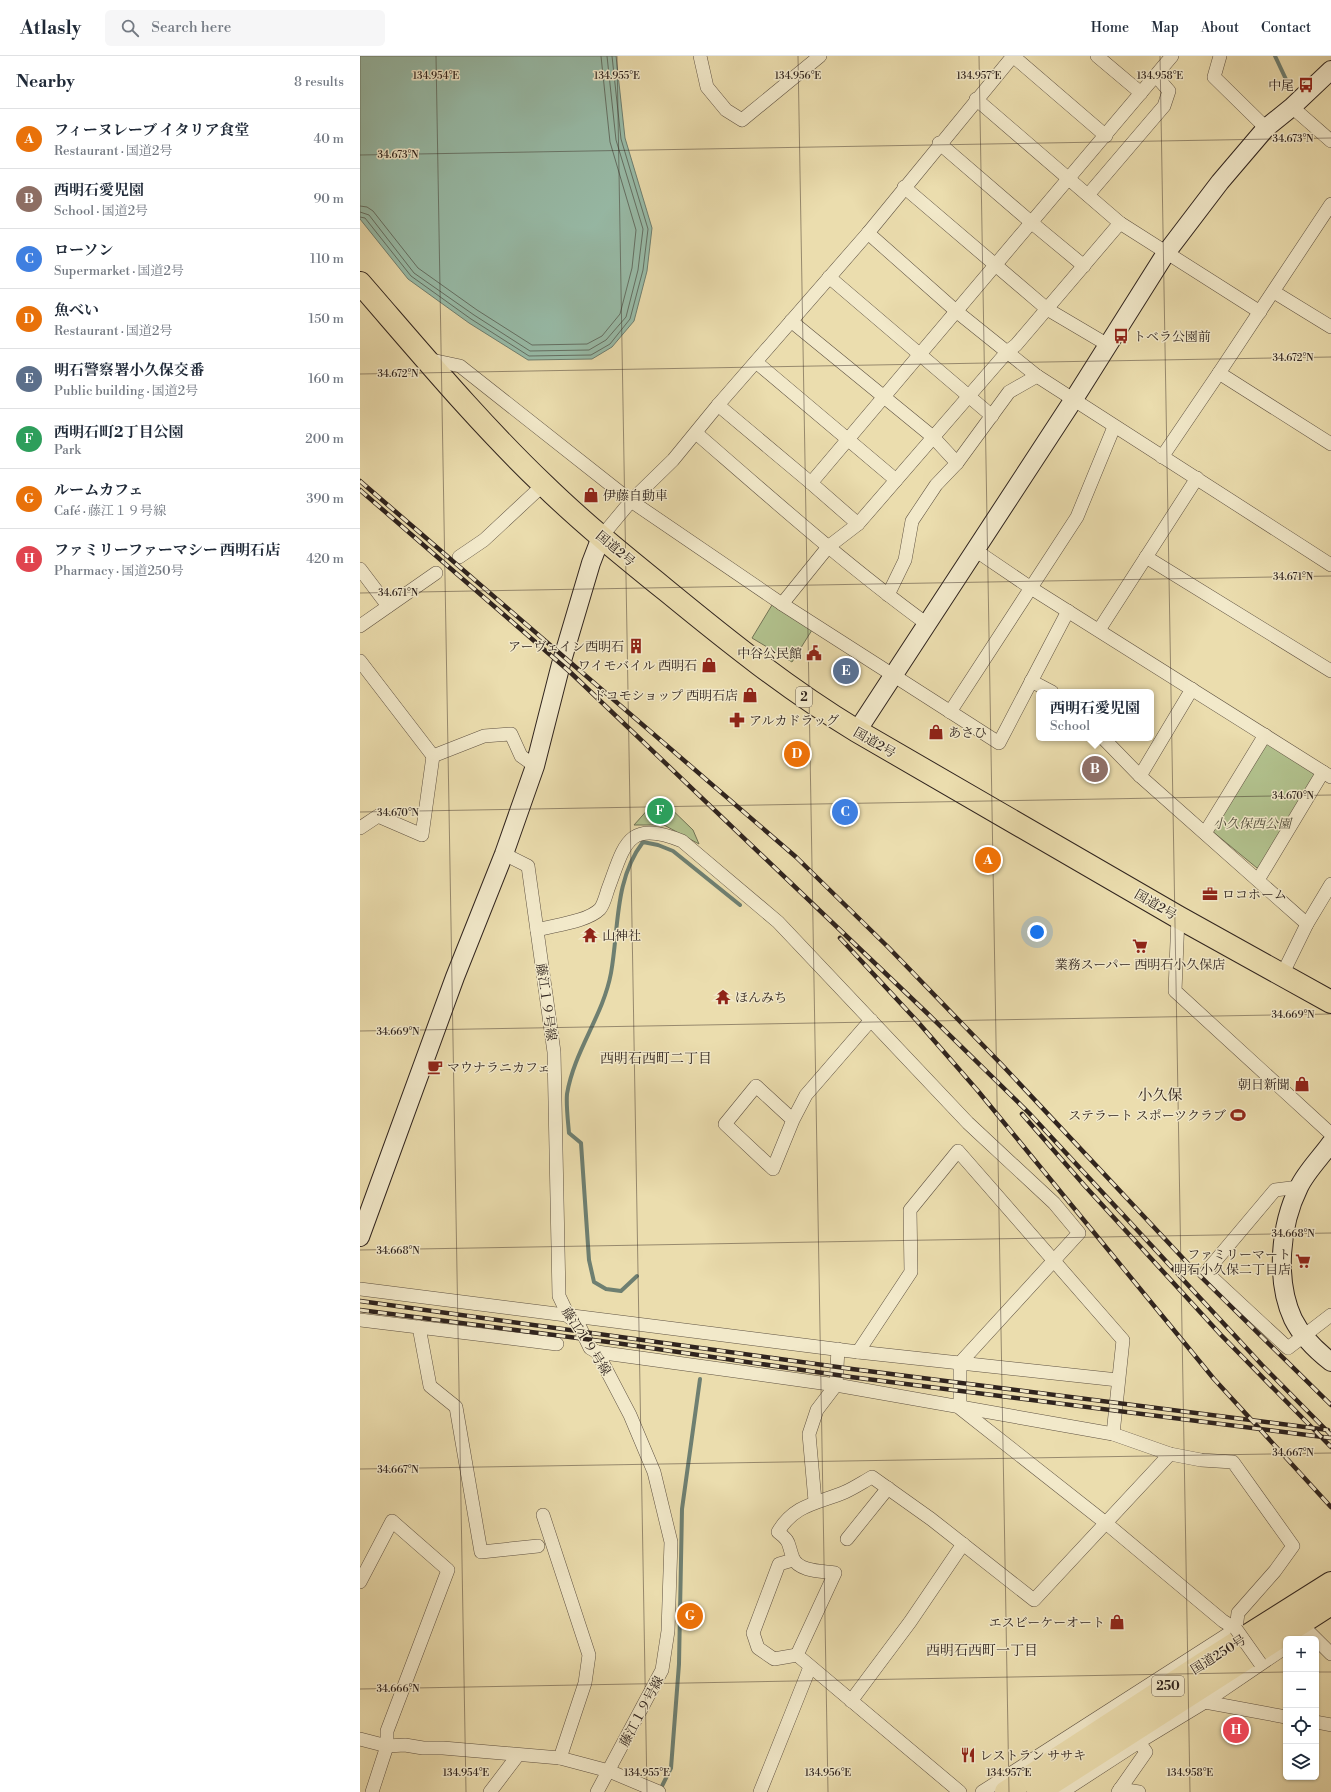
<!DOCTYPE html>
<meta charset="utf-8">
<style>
body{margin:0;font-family:"Libre Bodoni","Noto Serif JP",serif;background:#f6f6f7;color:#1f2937}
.controls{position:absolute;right:12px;bottom:12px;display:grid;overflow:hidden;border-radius:6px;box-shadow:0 1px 3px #0004}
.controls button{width:36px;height:36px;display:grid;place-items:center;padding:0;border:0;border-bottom:1px solid #e0e1e3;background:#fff;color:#1f2937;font:20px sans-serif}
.you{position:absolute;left:677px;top:876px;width:14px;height:14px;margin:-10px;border:3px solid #fff;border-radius:50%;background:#1a73e8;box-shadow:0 0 0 6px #1a73e833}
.badge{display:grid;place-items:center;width:26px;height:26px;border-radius:50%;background:#8f2418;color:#fff;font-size:13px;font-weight:700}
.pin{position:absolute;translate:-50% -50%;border:2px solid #fff;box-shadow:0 1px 4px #0006}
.popup{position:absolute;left:676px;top:633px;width:118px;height:52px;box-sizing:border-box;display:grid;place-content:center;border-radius:6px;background:#fff;filter:drop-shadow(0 1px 3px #0005);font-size:13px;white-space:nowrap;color:#747a83}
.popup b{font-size:15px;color:#1f2937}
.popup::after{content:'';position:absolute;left:50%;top:100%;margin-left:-8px;border:8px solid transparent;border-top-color:#fff}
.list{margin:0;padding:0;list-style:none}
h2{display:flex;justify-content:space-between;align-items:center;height:52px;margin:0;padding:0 16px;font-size:17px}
h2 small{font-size:13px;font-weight:400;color:#747a83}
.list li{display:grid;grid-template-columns:26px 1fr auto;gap:12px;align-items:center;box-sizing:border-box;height:60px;padding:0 16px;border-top:1px solid #e0e1e3}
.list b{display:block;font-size:15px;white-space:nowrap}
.list p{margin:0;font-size:13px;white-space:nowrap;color:#747a83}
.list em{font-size:13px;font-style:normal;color:#747a83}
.icon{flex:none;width:22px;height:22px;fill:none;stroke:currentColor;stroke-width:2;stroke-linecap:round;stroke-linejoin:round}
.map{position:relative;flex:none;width:971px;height:1736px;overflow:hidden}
header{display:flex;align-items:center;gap:24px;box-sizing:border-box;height:56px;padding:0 20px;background:#fff;border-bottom:1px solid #e0e1e3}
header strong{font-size:19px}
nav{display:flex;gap:22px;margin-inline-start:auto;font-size:14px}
.search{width:280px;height:36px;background:#f6f6f7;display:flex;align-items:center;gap:10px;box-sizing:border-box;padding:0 14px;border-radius:6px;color:#747a83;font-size:15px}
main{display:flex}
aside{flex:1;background:#fff}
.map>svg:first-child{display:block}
.green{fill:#b2c28e;stroke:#717356}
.water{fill:#98bca9;stroke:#6e7f71}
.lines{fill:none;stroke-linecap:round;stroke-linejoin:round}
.shore{stroke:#647064;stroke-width:1}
.stream{stroke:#6e7f71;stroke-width:4}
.street-casing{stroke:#5f5242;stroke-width:14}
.secondary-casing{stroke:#30241e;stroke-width:20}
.highway-casing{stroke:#30241e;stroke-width:24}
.street{stroke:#f2e9ca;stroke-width:13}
.secondary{stroke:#f2e9ca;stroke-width:18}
.highway{stroke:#ebddae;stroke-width:22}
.rail-casing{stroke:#30241e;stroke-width:4.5}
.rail{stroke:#f2e9ca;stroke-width:3;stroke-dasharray:9;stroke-linecap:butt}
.street-bridge-casing{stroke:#5f5242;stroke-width:14;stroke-linecap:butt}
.street-bridge{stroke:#f2e9ca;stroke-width:13}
.ticks{fill:none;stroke:#30241e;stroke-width:1;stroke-opacity:0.45}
.labels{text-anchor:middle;stroke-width:3;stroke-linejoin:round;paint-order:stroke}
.shield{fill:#f2e9ca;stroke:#6a5f52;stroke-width:1}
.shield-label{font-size:12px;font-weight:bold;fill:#30241e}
.poi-label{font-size:13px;fill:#30241e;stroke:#f2e9ca;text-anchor:end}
.street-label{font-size:13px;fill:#30241e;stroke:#f2e9ca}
.park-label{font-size:13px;font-style:italic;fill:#504c3a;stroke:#f2e9ca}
.neighbourhood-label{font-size:14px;fill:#30241e;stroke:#f2e9ca}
.quarter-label{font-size:15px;fill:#30241e;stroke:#f2e9ca}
.ticks-label{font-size:10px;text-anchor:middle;fill:#30241e;stroke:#f2e9ca;stroke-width:3;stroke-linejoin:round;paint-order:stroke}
</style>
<header>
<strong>Atlasly</strong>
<div class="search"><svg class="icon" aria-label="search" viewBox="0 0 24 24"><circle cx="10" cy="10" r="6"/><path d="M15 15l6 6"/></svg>Search here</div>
<nav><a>Home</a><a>Map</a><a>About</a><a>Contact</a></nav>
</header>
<main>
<aside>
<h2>Nearby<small>8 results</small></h2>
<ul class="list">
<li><span class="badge" style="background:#e8710a">A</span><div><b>フィーヌレーブ イタリア食堂</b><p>Restaurant · 国道2号</p></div><em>40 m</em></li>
<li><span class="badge" style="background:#8d6e63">B</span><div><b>西明石愛児園</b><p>School · 国道2号</p></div><em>90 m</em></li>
<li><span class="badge" style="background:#3f7fe0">C</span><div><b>ローソン</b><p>Supermarket · 国道2号</p></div><em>110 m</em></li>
<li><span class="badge" style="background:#e8710a">D</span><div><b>魚べい</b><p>Restaurant · 国道2号</p></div><em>150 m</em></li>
<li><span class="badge" style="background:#5c6f8a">E</span><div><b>明石警察署小久保交番</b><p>Public building · 国道2号</p></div><em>160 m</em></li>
<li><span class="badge" style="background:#2e9e5b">F</span><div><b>西明石町2丁目公園</b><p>Park</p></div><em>200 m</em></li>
<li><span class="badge" style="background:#e8710a">G</span><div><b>ルームカフェ</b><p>Café · 藤江１９号線</p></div><em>390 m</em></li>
<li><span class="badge" style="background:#e0444e">H</span><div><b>ファミリーファーマシー 西明石店</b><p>Pharmacy · 国道250号</p></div><em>420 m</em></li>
</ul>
</aside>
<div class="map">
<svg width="971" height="1736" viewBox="0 0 971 1736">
<rect width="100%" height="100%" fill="#ebddae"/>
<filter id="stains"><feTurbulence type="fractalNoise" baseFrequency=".005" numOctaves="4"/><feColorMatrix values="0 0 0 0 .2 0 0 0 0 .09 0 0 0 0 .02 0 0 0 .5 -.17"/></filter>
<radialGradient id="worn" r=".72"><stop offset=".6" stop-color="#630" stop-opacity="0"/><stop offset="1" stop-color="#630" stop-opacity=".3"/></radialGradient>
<g class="green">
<polygon points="412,549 452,574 432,606 392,582"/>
<polygon points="908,688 954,717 955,720 902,811 897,812 852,775 903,690"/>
<polygon points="299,741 333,774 339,788 304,769 274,769"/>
</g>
<polygon class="water" points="0,0 256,0 265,82 292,172 287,215 274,265 252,291 232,303 168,304 109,267 48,223 0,163"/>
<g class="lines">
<g class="shore">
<polyline points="0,150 7,151 13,155 58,212 117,254 172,289 227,288 242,280 260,258 272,212 276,174 250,86 241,0"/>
<polyline points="0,156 9,159 54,217 114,259 170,295 229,294 246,284 266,261 278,214 283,173 256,84 247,0"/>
<polyline points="0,161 5,162 51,220 111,263 169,300 231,299 250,288 270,263 283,214 288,173 261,83 252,0"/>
</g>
<g class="stream">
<polyline points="915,0 931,34"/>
<path d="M277 1220 261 1235 246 1233 234 1226 229 1204 221 1087 209 1077C208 1065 206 1050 207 1038 214 995 243 960 251 917 259 873 254 824 283 786L298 789 313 795 380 849"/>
<polyline points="300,1734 311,1712 319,1608 322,1453 340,1323"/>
</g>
<g class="street-casing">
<g id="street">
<polyline points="340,0 347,31 366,54 382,64 460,0"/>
<polyline points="653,0 746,80"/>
<polyline points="737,0 781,37"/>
<polyline points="860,0 854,21 906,72"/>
<polyline points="616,43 760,167 900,256"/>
<polyline points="932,51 971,85"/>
<polyline points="579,87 672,167 724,210"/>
<polyline points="544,131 687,253 748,289"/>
<polyline points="728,139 804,50 809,35 796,20"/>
<polyline points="508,177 596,255 677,320 971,509"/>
<polyline points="469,221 632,360"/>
<polyline points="914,236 971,271"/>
<polyline points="431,265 573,381 597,407"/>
<polyline points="67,303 100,310 271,445 422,548 639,687 708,555"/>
<polyline points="396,306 536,424"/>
<polyline points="859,317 971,388"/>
<polyline points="358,349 451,427 812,0"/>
<path d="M336 377C411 442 486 509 567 568"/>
<polyline points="802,401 859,317 971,148"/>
<polyline points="451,427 498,468"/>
<polyline points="241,481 271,445 313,404 358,349 508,177 653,0"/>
<polyline points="615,494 671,532 971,721"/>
<polyline points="99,501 124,484 183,429"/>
<polyline points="786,501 971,615"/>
<polyline points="0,513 28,550"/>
<polyline points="528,539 545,504 552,465 576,429 597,407 649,336 677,320"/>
<polyline points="422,548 468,491 498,468 647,296 656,289 760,167"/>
<polyline points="0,570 76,517"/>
<polyline points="739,574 837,422"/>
<polyline points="0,605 73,700 124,680 151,678 161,700 175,710"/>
<polyline points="671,625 692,636"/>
<polyline points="590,656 717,461 754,371"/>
<polyline points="743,682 780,720 947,868"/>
<polyline points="780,720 832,633"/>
<polyline points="0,772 18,760 62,779 73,700"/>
<polyline points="845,777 905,679"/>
<polyline points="144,798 168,810 194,996 199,1240 209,1261 218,1267 230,1292 237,1296 270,1359 294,1416 311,1486 308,1575 302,1614 237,1736"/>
<polyline points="898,824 963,716"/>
<polyline points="818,861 815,935 971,1078"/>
<path d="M177 874C194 869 227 866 240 853 244 848 246 839 248 833 265 788 267 763 322 785L418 866 608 1067 694 1147 719 1177 600 1307V1352"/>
<polyline points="922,919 947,868 971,828"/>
<polyline points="433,1064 396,1030 365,1068 413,1113 433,1064 446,1039 511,964"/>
<polyline points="939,1131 915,1134 846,1216 928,1292 971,1259"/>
<polyline points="0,1233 498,1296 758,1324"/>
<polyline points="0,1264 197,1288"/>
<polyline points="59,1271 70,1330 96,1351 121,1496 178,1490"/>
<polyline points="237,1296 476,1329 753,1378 810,1398 841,1404 873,1406 933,1490 915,1515 878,1557 876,1573"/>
<polyline points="498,1296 551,1216 550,1154 598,1095 763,1284 753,1378"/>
<polyline points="601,1353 747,1468 863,1565 876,1573"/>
<polyline points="455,1445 449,1378 457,1354 476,1329 478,1293"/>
<polyline points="183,1459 229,1599 225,1627 200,1702"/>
<polyline points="487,1483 528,1432"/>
<polyline points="433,1504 419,1508 393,1577 398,1592 414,1603 437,1599"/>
<polyline points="0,1526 32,1465 88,1514 27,1675 27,1690 12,1736"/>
<polyline points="939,1583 950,1577 971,1598"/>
<path d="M437 1599 475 1517C463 1515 439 1516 433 1502 427 1487 432 1487 418 1476 434 1448 459 1447 485 1436 494 1432 503 1426 512 1421L571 1463 674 1544 810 1398"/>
<polyline points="437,1599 600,1736"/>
<polyline points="491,1645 550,1566 603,1488"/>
<polyline points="845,1646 926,1661"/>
<polyline points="956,1666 971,1669"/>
<polyline points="0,1683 27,1690 45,1689 63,1692 83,1692 200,1702 249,1715 299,1736"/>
<polyline points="760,1733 779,1736"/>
<polyline points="130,1736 158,1699"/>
<polyline points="400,1736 450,1611"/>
<polyline points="622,1736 876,1573"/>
<polyline points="702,1736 779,1686"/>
<polyline points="758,1736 786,1696 779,1686 845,1646 926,1591"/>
</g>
</g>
<g class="secondary-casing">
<g id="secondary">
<polyline points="497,675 714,343 806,197 860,126 906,72 932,51 971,14"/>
<path d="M971 1087C961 1101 946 1116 939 1131 920 1169 915 1224 933 1263 941 1279 957 1295 971 1306"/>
<polyline points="0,1181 95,921 144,798 175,710 201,608 231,507 241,481"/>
</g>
</g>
<g class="highway-casing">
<g id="highway">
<path d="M0 227C60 296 118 366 184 429 223 467 265 501 307 535 368 585 429 634 497 675L818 861 971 946"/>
<polyline points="646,1736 844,1607 971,1527"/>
<polyline points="678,1736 971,1548"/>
</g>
</g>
<use href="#street" class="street"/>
<use href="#secondary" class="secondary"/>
<use href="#highway" class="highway"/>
<g class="rail-casing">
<g id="rail">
<polyline points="0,425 436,801 528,891 643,1010 834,1214 971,1349"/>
<polyline points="0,434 210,616 567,957 669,1057 902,1309 971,1379"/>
<polyline points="480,882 557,965 618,1035 854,1323 971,1451"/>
<polyline points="662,1058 724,1129 861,1279 971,1391"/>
<polyline points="0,1245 492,1313 968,1374"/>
<polyline points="0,1254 256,1287 491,1321 971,1382"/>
</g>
</g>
<use href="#rail" class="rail"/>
<g class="street-bridge-casing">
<polyline id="street-bridge" points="876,1573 900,1607"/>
</g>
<use href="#street-bridge" class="street-bridge"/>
</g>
<path class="ticks" d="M76 0 106 1736M257 0 287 1736M438 0 468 1736M619 0 649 1736M800 0 830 1736M0 99 971 82M0 318 971 301M0 537 971 520M0 756 971 739M0 975 971 958M0 1194 971 1177M0 1413 971 1397M956 1616H971M0 1633 926 1616"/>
<defs>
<g id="bus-bare" transform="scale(1.2)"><path d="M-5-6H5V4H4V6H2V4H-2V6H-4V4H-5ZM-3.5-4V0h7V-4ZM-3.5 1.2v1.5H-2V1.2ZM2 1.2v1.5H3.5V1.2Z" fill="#8f2418" stroke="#f2e9ca" stroke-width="2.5" paint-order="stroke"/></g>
<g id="shop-bare" transform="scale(1.2)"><path d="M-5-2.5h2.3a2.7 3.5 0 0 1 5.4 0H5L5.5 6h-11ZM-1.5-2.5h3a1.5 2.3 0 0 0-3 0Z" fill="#8f2418" stroke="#f2e9ca" stroke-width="2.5" paint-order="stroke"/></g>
<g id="building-bare" transform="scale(1.2)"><path d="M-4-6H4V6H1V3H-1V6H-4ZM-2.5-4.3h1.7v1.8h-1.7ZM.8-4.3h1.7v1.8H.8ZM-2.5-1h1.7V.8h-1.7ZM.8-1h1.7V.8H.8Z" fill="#8f2418" stroke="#f2e9ca" stroke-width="2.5" paint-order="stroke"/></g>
<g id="civic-bare" transform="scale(1.2)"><path d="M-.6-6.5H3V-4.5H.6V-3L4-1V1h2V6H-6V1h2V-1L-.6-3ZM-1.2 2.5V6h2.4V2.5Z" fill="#8f2418" stroke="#f2e9ca" stroke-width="2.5" paint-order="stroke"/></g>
<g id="pharmacy-bare" transform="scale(1.2)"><path d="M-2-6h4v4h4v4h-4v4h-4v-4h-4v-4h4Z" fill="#8f2418" stroke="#f2e9ca" stroke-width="2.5" paint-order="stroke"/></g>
<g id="office-bare" transform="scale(1.2)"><path d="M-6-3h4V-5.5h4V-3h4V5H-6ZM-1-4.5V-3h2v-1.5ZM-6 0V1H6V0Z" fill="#8f2418" stroke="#f2e9ca" stroke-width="2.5" paint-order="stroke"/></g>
<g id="temple-bare" transform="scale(1.2)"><path d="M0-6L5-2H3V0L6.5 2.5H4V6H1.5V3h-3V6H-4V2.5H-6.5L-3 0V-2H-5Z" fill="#8f2418" stroke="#f2e9ca" stroke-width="2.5" paint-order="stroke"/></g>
<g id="supermarket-bare" transform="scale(1.2)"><path d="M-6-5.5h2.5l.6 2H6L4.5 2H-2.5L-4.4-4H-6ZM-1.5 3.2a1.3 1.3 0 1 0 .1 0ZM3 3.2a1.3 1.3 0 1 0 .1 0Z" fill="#8f2418" stroke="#f2e9ca" stroke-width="2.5" paint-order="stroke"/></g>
<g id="cafe-bare" transform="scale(1.2)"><path d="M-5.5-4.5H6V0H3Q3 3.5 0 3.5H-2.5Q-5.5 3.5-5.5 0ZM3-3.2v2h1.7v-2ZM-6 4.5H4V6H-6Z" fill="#8f2418" stroke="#f2e9ca" stroke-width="2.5" paint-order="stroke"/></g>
<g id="stadium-bare" transform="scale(1.2)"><path d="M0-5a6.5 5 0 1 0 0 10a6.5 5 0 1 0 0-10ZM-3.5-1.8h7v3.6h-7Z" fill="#8f2418" stroke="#f2e9ca" stroke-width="2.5" paint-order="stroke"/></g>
<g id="restaurant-bare" transform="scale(1.2)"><path d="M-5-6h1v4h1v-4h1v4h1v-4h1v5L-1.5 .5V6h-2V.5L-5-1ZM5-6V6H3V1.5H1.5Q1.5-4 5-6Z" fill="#8f2418" stroke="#f2e9ca" stroke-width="2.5" paint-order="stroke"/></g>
</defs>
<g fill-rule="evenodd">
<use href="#bus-bare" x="946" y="29"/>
<use href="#bus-bare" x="761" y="280"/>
<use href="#shop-bare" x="231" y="439"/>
<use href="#building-bare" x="276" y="590"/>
<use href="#civic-bare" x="454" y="597"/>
<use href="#shop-bare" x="349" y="609"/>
<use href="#shop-bare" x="390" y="639"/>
<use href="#pharmacy-bare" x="377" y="664"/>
<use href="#shop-bare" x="576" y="676"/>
<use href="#office-bare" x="850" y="838"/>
<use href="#temple-bare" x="230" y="879"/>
<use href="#supermarket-bare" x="780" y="890"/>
<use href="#temple-bare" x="363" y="941"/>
<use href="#cafe-bare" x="75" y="1011"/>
<use href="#shop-bare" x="942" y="1028"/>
<use href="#stadium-bare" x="878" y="1059"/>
<use href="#supermarket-bare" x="943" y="1205"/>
<use href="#shop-bare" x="757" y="1566"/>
<use href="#restaurant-bare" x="608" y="1699"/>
</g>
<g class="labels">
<g class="shield">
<rect x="436" y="631" width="16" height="20" rx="3"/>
<rect x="792" y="1620" width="32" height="20" rx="3"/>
</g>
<g class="shield-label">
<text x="444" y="645">2</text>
<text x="808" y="1634">250</text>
</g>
<g class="poi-label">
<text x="934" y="34">中尾</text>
<text x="773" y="285" text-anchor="start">トベラ公園前</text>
<text x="243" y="444" text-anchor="start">伊藤自動車</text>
<text x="264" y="595">アーヴェイン西明石</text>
<text x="442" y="602">中谷公民館</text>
<text x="337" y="614">ワイモバイル 西明石</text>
<text x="378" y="644">ドコモショップ 西明石店</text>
<text x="389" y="669" text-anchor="start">アルカドラッグ</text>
<text x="588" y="681" text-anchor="start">あさひ</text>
<text x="862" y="843" text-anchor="start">ロコホーム</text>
<text x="242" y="884" text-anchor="start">山神社</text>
<text x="780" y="913" text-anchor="middle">業務スーパー 西明石小久保店</text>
<text x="375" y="946" text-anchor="start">ほんみち</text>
<text x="87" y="1016" text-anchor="start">マウナラニカフェ</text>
<text x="930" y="1033">朝日新聞</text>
<text x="866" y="1064">ステラート スポーツクラブ</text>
<text x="931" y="1203">ファミリーマート<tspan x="931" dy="15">明石小久保二丁目店</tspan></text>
<text x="745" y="1571">エスビーケーオート</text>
<text x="620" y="1704" text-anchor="start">レストラン ササキ</text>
</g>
<g class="street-label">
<text transform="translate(256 492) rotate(40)" y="5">国道2号</text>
<text transform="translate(515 686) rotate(30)" y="5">国道2号</text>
<text transform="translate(796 848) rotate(30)" y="5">国道2号</text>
<text transform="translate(187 946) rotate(82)" y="5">藤江１９号線</text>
<text transform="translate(227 1285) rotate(57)" y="5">藤江１９号線</text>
<text transform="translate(858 1598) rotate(-32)" y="5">国道250号</text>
<text transform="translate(281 1655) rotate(-62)" y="5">藤江１９号線</text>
</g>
<g class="park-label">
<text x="892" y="772">小久保西公園</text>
</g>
<g class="neighbourhood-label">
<text x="296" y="1007">西明石西町二丁目</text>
<text x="622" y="1599">西明石西町一丁目</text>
</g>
<g class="quarter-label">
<text x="800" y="1044">小久保</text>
</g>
</g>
<g class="ticks-label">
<text x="76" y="23">134.954°E</text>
<text x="257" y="23">134.955°E</text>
<text x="438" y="23">134.956°E</text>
<text x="619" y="23">134.957°E</text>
<text x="800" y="23">134.958°E</text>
<text x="933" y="86">34.673°N</text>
<text x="38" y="102">34.673°N</text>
<text x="933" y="305">34.672°N</text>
<text x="38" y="321">34.672°N</text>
<text x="933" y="524">34.671°N</text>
<text x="38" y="540">34.671°N</text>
<text x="933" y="743">34.670°N</text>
<text x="38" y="760">34.670°N</text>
<text x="933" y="962">34.669°N</text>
<text x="38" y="979">34.669°N</text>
<text x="933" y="1181">34.668°N</text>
<text x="38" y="1198">34.668°N</text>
<text x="933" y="1400">34.667°N</text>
<text x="38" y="1417">34.667°N</text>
<text x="38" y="1636">34.666°N</text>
<text x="106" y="1720">134.954°E</text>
<text x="287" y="1720">134.955°E</text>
<text x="468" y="1720">134.956°E</text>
<text x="649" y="1720">134.957°E</text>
<text x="830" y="1720">134.958°E</text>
</g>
<rect width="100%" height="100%" filter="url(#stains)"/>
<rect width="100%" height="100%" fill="url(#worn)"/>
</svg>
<div class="controls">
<button>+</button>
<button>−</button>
<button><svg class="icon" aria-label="locate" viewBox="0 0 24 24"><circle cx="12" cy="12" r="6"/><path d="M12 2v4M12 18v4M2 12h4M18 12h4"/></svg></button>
<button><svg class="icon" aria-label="layers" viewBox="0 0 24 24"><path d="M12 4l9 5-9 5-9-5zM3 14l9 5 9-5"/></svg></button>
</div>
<div class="you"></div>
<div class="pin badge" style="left:628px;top:804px;background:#e8710a">A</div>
<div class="pin badge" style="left:735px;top:713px;background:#8d6e63">B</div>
<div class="popup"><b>西明石愛児園</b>School</div>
<div class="pin badge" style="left:485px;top:756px;background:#3f7fe0">C</div>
<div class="pin badge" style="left:437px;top:698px;background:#e8710a">D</div>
<div class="pin badge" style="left:486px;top:615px;background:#5c6f8a">E</div>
<div class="pin badge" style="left:300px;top:755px;background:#2e9e5b">F</div>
<div class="pin badge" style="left:330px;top:1560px;background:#e8710a">G</div>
<div class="pin badge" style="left:876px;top:1674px;background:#e0444e">H</div>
</div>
</main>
